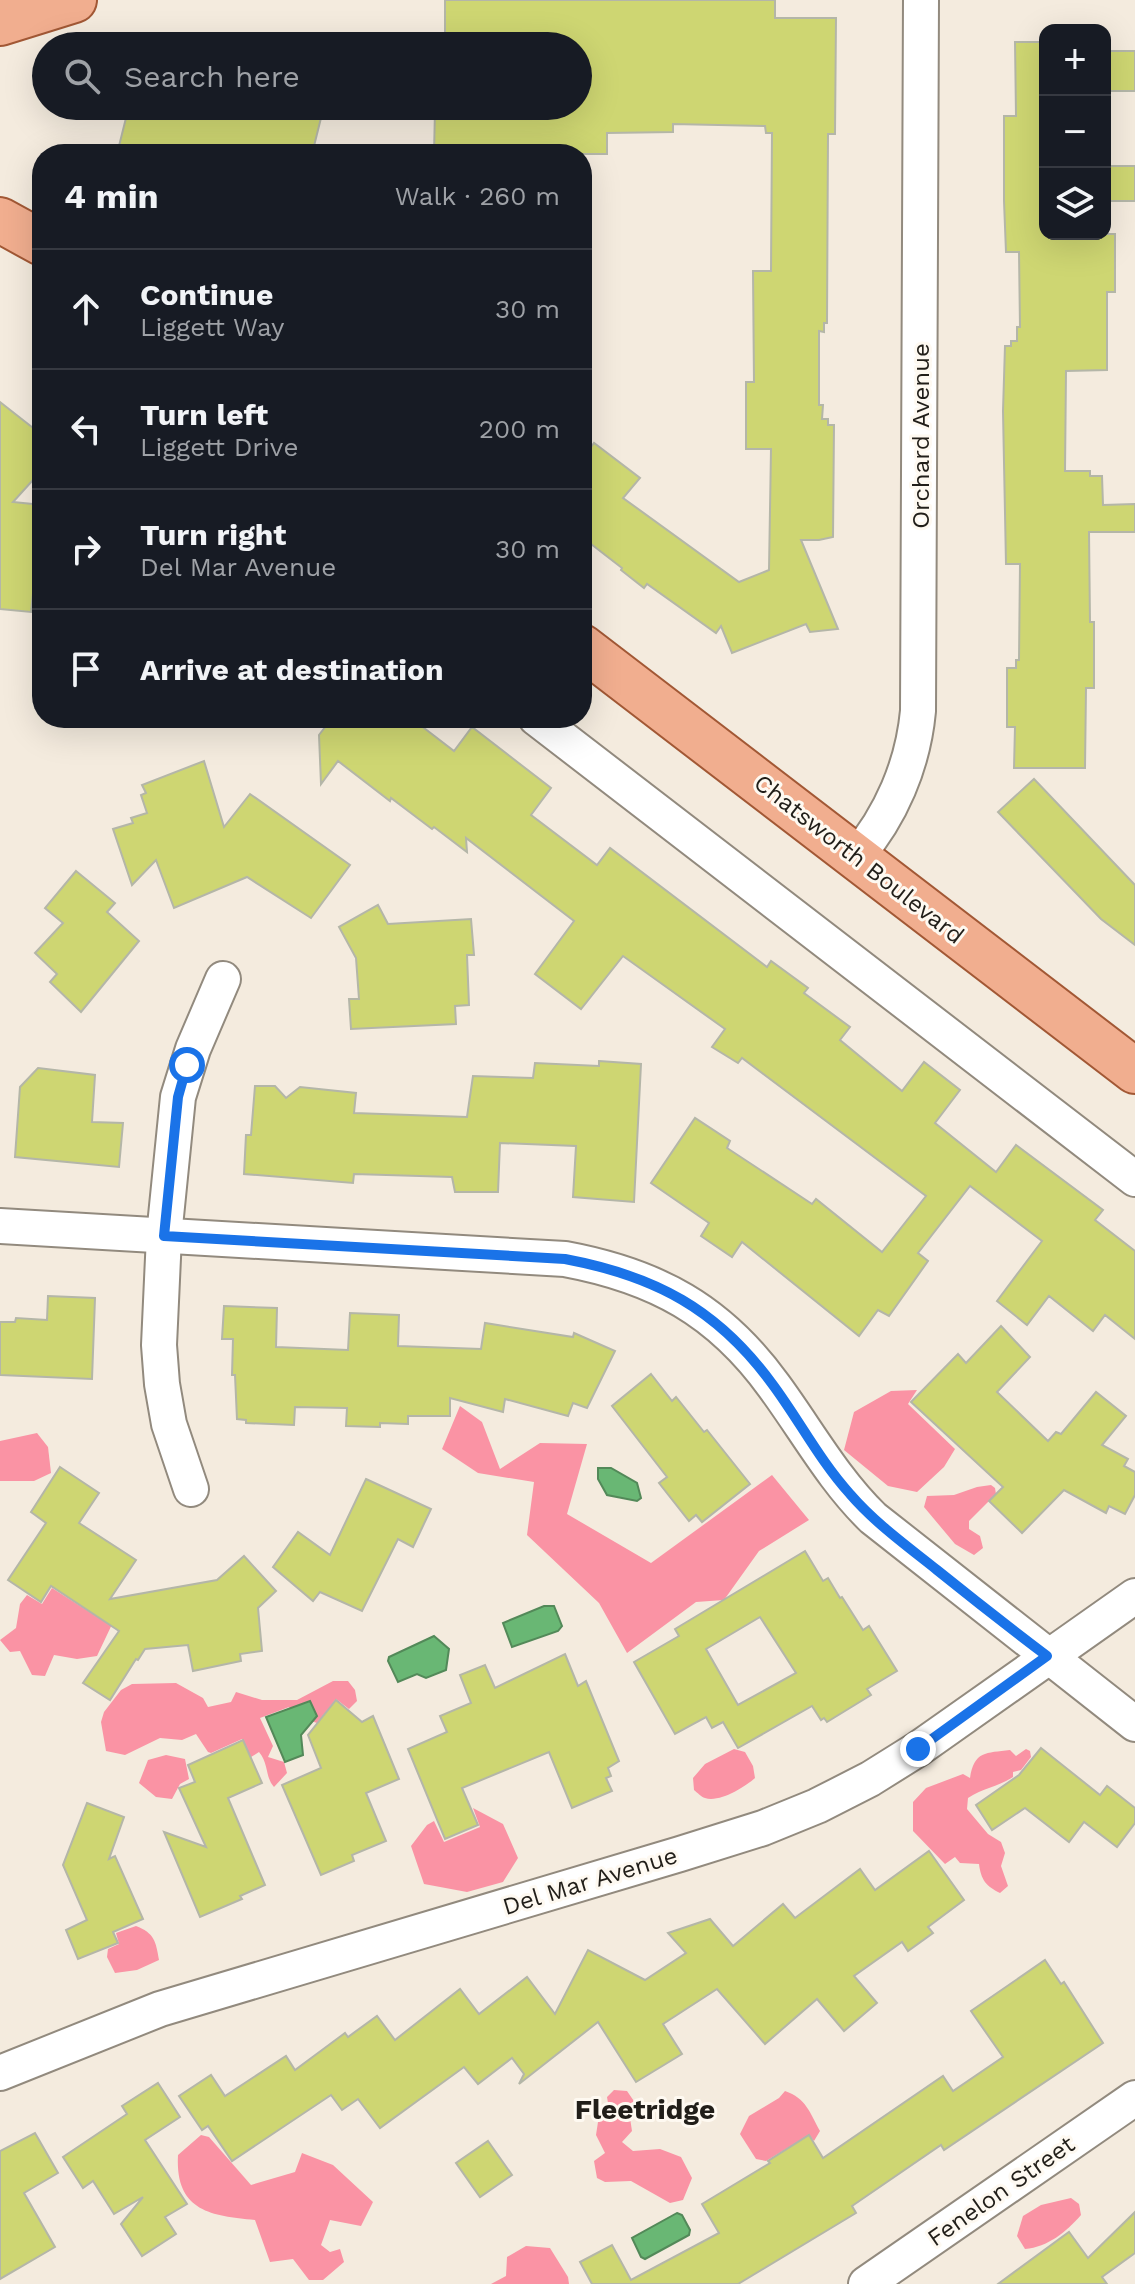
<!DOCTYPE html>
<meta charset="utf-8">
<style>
body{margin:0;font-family:"Work Sans",sans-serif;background:#242831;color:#f1f3f6}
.controls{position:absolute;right:24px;top:24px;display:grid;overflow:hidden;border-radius:16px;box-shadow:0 8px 32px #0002}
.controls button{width:72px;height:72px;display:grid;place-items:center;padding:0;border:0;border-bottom:2px solid #363941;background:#171b24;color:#f1f3f6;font:40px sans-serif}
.stop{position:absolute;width:24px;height:24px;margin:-18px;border:6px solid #1a73e8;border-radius:50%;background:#fff}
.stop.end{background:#1a73e8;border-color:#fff;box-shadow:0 2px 8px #0008}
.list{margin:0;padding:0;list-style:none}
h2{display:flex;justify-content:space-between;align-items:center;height:104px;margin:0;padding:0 32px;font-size:34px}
h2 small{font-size:26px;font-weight:400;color:#9ea1a6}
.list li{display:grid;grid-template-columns:52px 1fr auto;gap:24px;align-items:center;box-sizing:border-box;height:120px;padding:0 32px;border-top:2px solid #363941}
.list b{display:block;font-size:30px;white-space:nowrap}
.list p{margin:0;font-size:26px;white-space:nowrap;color:#9ea1a6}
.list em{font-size:26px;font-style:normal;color:#9ea1a6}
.icon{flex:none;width:44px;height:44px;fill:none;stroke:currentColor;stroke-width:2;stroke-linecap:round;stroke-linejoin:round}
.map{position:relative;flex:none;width:1135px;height:2284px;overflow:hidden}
.search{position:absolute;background:#171b24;box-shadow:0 8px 32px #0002;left:32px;top:32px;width:560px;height:88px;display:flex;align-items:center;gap:20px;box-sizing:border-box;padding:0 28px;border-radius:44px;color:#9ea1a6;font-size:30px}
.panel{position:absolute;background:#171b24;box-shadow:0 8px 32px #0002;left:32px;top:144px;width:560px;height:584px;border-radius:32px}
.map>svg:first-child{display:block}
.forest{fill:#fa93a4}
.water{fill:#69b774;stroke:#538959;stroke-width:2}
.building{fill:#ced672;stroke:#b4b6a8;stroke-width:2;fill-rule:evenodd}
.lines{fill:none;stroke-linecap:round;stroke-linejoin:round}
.minor-casing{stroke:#928a7e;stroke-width:38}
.major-casing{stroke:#a25835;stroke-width:48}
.minor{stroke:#fff;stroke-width:34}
.major{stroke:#f1ae8f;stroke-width:44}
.route{stroke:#1a73e8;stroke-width:10}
.labels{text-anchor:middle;stroke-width:6;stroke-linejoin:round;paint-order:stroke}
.street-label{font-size:24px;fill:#211e19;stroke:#fef9f1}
.quarter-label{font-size:28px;font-weight:bold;fill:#211e19;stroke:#fef9f1}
</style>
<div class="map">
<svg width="1135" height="2284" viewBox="0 0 1135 2284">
<rect width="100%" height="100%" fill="#f4ebde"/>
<g class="forest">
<polygon points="917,1390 908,1404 955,1449 944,1467 917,1492 888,1486 844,1450 854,1412 891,1391"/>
<polygon points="460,1406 482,1422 500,1469 540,1443 587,1444 567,1514 651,1563 772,1475 809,1520 759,1551 724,1600 696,1602 627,1653 599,1603 527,1535 534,1482 478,1473 442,1449"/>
<polygon points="37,1433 48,1447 51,1473 34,1481 0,1481 0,1441"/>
<polygon points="991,1485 995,1488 996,1494 969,1521 969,1529 980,1536 983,1548 974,1555 955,1544 924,1507 927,1496 954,1495 977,1487"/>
<polygon points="52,1588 99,1618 115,1618 97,1656 77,1659 54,1655 45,1676 32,1675 20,1651 10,1652 0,1640 16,1628 20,1604 27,1595 42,1604"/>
<path d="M333 1681H348L355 1690 357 1701 349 1709 336 1699 317 1723 294 1715 289 1707 260 1718 273 1746 268 1757 284 1762 287 1773 274 1787C265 1777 269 1764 259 1752L251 1757 242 1739 211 1753 208 1752 196 1734 182 1740 160 1738 125 1755 106 1751 101 1722 104 1712 121 1690 132 1684 176 1683 203 1698 208 1707 231 1702 236 1692 262 1700H297Z"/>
<path d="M734 1749 745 1752 753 1766 755 1778C745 1787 719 1803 705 1798 701 1797 698 1793 694 1790L693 1778 705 1764Z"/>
<path d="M1026 1749 1030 1751 1031 1757 1021 1770 1013 1772V1777C998 1787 983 1788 968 1798L967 1809 988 1834 1001 1842 1005 1853 1001 1866 1008 1886 1000 1893C986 1886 981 1880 979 1864L960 1863 955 1857 945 1864 913 1831V1802L926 1788 963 1774 970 1778C974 1751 986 1753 1010 1750L1016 1756Z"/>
<polygon points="166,1755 185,1759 189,1779 180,1784 172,1799 156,1797 139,1783 148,1760"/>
<polygon points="473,1808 503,1824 518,1858 503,1882 467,1892 424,1884 411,1846 427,1825 434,1821 444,1842 480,1827"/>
<path d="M136 1926C154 1933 156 1941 159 1960L137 1970 115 1973 107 1957 108 1949 119 1944 116 1933Z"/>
<polygon points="614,2090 627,2091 640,2110 630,2118 632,2131 622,2142 633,2151 660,2149 681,2157 692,2178 683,2200 670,2203 631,2181 605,2182 597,2178 594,2161 605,2153 596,2135 598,2122 610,2115 607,2097"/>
<path d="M785 2091C806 2098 810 2113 820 2131L814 2141 809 2135 766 2161 756 2159 740 2134 749 2116 779 2098Z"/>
<path d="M201 2135 209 2137 251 2185 295 2172 302 2153 333 2165 373 2202 361 2226 330 2220 321 2245 330 2252 340 2249 344 2262 323 2280H309L293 2259 270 2262 255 2220C209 2216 175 2210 178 2155Z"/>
<path d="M1071 2198 1079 2204 1081 2215C1066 2232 1048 2247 1025 2249L1017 2236 1023 2216 1041 2205Z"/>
<polygon points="526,2246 550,2248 568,2277 569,2284 491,2284 506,2276 507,2257"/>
</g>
<g class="water">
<polygon points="598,1468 611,1468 637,1483 641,1498 637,1501 607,1495 598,1479"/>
<polygon points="544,1606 554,1606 562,1626 558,1631 512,1647 503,1623"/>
<polygon points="434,1636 449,1649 446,1670 426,1678 417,1674 398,1682 388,1661 389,1657"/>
<polygon points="310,1701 317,1716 301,1735 303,1755 285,1762 266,1717"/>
<polygon points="677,2213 682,2215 690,2230 689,2235 645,2259 641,2257 632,2238"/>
</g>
<g class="building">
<polygon points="445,0 775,0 775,18 836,18 835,134 828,134 827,323 824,323 824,332 819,331 819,405 823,405 822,419 828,419 828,425 834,425 833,537 819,540 801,540 838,629 810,632 806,624 732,653 721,626 716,633 647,584 644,588 621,570 622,568 582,537 582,459 594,443 640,478 623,498 739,582 769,570 771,449 746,449 746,382 754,382 753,271 771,271 772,133 766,133 765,126 673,124 673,132 607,133 607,154 434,154 435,110 534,110 534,106 578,106 578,46 445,46"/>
<polygon points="1015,42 1045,42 1045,234 1115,234 1115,292 1107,292 1107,370 1066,371 1065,471 1090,471 1090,476 1102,476 1103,505 1135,504 1135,532 1089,532 1090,622 1094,622 1094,688 1086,688 1085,768 1014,768 1015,727 1007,727 1007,668 1016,668 1016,660 1019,660 1020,564 1006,564 1003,411 1005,346 1011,346 1011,341 1017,341 1017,327 1020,327 1019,252 1006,252 1004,201 1004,116 1016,116"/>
<rect x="1105" y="51" width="30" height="40"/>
<polygon points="129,106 324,106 312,154 117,154"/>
<rect x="1105" y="166" width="30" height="35"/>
<polygon points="0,402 42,435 42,470 13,502 42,505 42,565 36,565 31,612 0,609"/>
<polygon points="332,718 411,718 454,751 472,727 551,788 531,815 597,865 610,848 767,967 771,961 808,988 804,993 850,1027 840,1040 902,1091 924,1062 960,1090 935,1123 996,1172 1016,1145 1103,1210 1095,1220 1135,1251 1135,1339 1105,1315 1093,1331 1049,1296 1027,1325 997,1301 1042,1241 970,1186 918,1253 928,1261 889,1316 878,1310 859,1336 742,1242 732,1257 701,1236 709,1223 651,1183 695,1118 730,1141 727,1148 812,1204 816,1199 882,1252 926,1196 742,1058 738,1063 712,1047 725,1029 623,956 581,1009 535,974 574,921 466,838 467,852 434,827 432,829 391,798 390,801 338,761 321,784 319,735"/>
<polygon points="204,761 224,827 250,794 350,865 311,918 247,877 174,908 156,860 132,885 113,829 133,823 131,818 147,813 141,795 146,793 142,785"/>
<polygon points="1034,779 1135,885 1135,945 1101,919 998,812"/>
<polygon points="76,871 115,903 107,912 139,941 81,1012 50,982 57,974 35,953 63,923 45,908"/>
<polygon points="378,905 388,924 471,919 474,955 467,955 469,1005 455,1006 456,1024 351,1029 349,999 359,999 356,958 339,927"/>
<polygon points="599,1061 641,1064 634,1202 573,1197 576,1146 500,1143 498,1192 455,1192 452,1177 354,1174 353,1183 244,1174 246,1135 251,1135 255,1086 275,1086 286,1098 300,1087 356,1093 354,1113 467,1117 473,1076 533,1078 535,1063 599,1066"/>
<polygon points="38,1068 95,1075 92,1122 123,1123 119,1167 15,1157 20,1087"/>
<polygon points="48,1296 95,1298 92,1379 0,1375 0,1322 15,1322 16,1318 47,1320"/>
<polygon points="224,1306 277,1308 276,1347 348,1350 350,1313 399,1315 398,1346 481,1349 485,1323 573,1337 574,1333 615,1351 587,1408 573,1403 568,1416 505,1399 503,1412 450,1398 450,1416 408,1416 408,1424 380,1423 380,1427 346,1426 347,1408 295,1407 294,1425 246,1423 246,1420 237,1419 235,1375 232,1375 233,1339 222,1339"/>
<polygon points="1001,1326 1030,1357 997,1392 1048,1441 1056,1432 1061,1434 1096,1392 1126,1416 1102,1445 1128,1459 1124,1466 1135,1472 1135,1495 1125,1514 1109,1506 1106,1513 1064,1490 1022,1533 989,1501 1003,1487 911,1402 958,1354 966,1363"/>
<polygon points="651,1374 672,1401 676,1397 704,1432 707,1430 750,1484 702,1522 696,1515 689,1521 659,1483 667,1477 612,1406"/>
<polygon points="60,1467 99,1493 79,1523 136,1560 110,1599 217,1580 244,1556 276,1591 258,1608 262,1651 240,1654 241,1661 193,1671 188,1645 145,1649 138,1660 136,1659 110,1700 83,1683 119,1631 51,1586 41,1602 8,1580 46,1523 31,1512"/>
<polygon points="366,1479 431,1509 413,1547 398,1539 362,1611 320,1592 313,1601 273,1567 298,1532 330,1555"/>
<path d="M805 1551 823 1581 828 1578 840 1598 842 1597 863 1630 869 1626 897 1671 867 1689 871 1695 827 1722 824 1718 821 1720 812 1706 738 1748 723 1722 712 1728 706 1717 675 1734 634 1662 679 1636 675 1629ZM760 1617 796 1673 738 1705 706 1649Z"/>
<polygon points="565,1654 578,1686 586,1681 619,1761 608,1768 611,1776 606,1778 612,1791 572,1808 549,1752 462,1788 478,1825 445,1839 408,1749 447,1732 440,1716 471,1703 460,1675 485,1665 495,1688"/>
<polygon points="336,1700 362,1722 373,1716 399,1779 366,1793 386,1841 352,1855 354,1861 321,1875 282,1785 321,1768 308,1735"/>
<polygon points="243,1740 262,1783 228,1798 265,1885 240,1896 242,1899 200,1917 164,1832 206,1847 179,1788 195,1782 188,1765"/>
<polygon points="1041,1748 1100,1795 1107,1786 1135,1808 1135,1823 1117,1847 1084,1822 1069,1842 1025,1808 992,1830 976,1805 1019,1775"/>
<polygon points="87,1803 124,1817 109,1859 115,1856 143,1919 113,1932 118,1943 78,1959 66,1930 87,1920 63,1865"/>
<polygon points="929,1851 964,1900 928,1927 933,1933 908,1951 902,1942 854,1976 877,2003 844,2031 817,1999 765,2044 717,1989 663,2024 682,2054 636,2082 598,2022 519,2084 524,2074 512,2058 478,2084 464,2067 380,2128 358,2099 342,2110 331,2095 232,2161 208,2126 202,2130 179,2096 211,2075 225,2096 286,2056 295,2070 345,2033 348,2037 377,2016 395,2040 460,1989 479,2014 527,1977 555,2014 588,1950 645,1980 686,1953 668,1933 710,1919 733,1946 783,1904 795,1918 860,1869 875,1890"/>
<polygon points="1045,1960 1061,1984 1064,1982 1103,2043 944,2150 941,2145 852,2206 856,2213 738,2284 592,2284 580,2262 612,2245 631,2280 719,2233 702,2204 770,2163 768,2161 809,2135 823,2158 943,2076 953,2091 1003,2057 971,2011"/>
<polygon points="158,2083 180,2117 145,2140 187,2204 165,2217 176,2234 142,2256 121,2224 143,2197 114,2214 93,2181 83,2188 63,2157 127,2114 122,2106"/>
<polygon points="35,2133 58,2173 24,2193 55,2247 0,2279 0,2151"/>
<polygon points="488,2141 512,2175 480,2197 456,2163"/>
<polygon points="1135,2212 1135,2253 1102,2277 1107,2284 998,2284 1069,2232 1088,2258"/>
</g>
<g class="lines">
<g class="minor-casing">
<g id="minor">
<polyline points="536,718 1135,1179"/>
<path d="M856 857C891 816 913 765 918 711L921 0"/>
<path d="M0 1226 565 1259C656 1276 719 1310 774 1386 807 1431 833 1479 873 1518L1135 1724"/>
<polyline points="191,1489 169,1424 162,1384 159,1345 164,1236 178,1097 193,1049 223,979"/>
<polyline points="0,2073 160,2009 680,1854 763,1828 817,1806 870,1779 918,1749 1135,1596"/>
<polyline points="866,2284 1135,2098"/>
</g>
</g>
<g class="major-casing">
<g id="major">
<polyline points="0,23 74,0"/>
<polyline points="0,220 42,243"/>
<polyline points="582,647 1135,1071"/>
</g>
</g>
<use href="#minor" class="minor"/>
<use href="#major" class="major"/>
</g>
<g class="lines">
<path class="route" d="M187 1065 178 1097 164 1236 565 1259C655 1276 718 1309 773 1385 799 1420 820 1461 850 1494 875 1523 907 1546 937 1570 973 1599 1010 1628 1047 1656L918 1749"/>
</g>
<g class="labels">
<g class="street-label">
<text transform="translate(921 436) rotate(-90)" y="8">Orchard Avenue</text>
<text transform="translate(859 859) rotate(38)" y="8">Chatsworth Boulevard</text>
<text transform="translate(590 1881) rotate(-17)" y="8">Del Mar Avenue</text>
<text transform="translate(1001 2191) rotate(-35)" y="8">Fenelon Street</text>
</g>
<g class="quarter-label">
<text x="645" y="2119">Fleetridge</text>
</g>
</g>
</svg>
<div class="controls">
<button>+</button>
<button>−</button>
<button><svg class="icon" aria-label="layers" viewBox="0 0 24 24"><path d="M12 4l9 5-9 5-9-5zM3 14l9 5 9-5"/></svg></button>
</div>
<div class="stop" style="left:187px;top:1065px"></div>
<div class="stop end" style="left:918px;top:1749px"></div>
<div class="search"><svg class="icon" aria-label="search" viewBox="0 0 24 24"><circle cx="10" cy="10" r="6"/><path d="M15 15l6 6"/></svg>Search here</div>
<section class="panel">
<h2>4 min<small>Walk · 260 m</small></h2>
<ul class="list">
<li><svg class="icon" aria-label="ahead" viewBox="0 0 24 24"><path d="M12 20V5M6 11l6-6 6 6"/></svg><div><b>Continue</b><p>Liggett Way</p></div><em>30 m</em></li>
<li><svg class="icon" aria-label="left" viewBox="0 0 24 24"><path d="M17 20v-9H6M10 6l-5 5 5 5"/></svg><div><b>Turn left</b><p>Liggett Drive</p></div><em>200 m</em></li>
<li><svg class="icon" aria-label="right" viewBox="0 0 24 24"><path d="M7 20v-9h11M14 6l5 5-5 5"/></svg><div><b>Turn right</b><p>Del Mar Avenue</p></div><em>30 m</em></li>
<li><svg class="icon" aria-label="arrive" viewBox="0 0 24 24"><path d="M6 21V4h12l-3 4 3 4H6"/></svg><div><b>Arrive at destination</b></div></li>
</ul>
</section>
</div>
